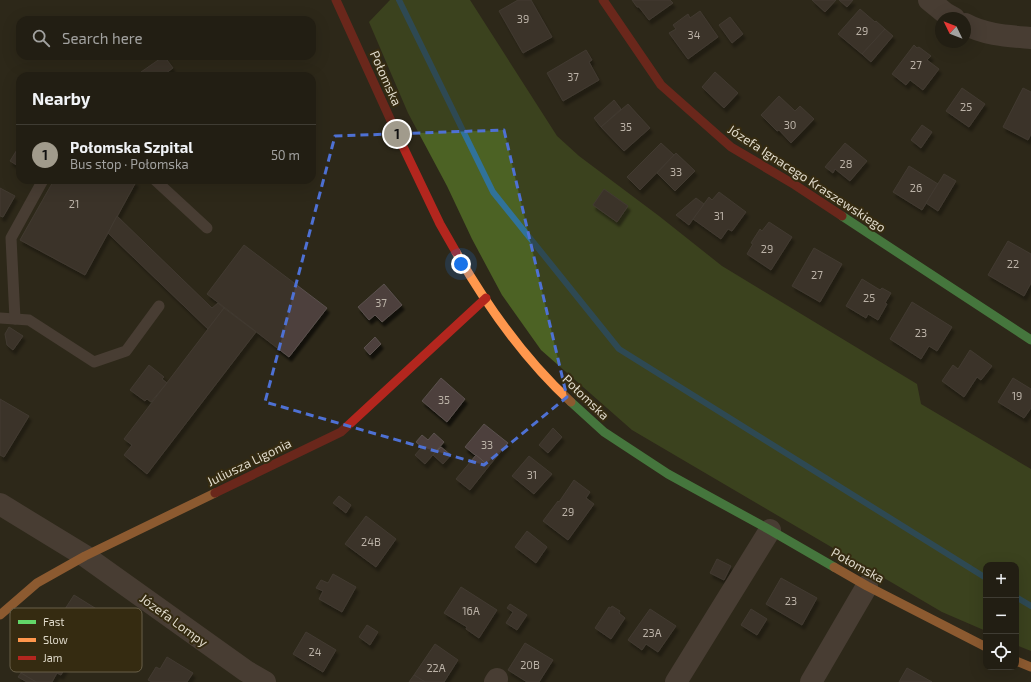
<!DOCTYPE html>
<meta charset="utf-8">
<style>
body{margin:0;font-family:"Exo 2",sans-serif;background:#2e2b21;color:#f1f3f6}
.controls{position:absolute;right:12px;bottom:12px;display:grid;overflow:hidden;border-radius:8px;box-shadow:0 4px 16px #0002}
.controls button{width:36px;height:36px;display:grid;place-items:center;padding:0;border:0;border-bottom:1px solid #3f3c33;background:#221e13;color:#f1f3f6;font:20px sans-serif}
.compass{position:absolute;left:935px;top:12px;width:36px;height:36px;border-radius:50%;background:#221e13;box-shadow:0 4px 16px #0002;rotate:313deg}
.you{position:absolute;left:461px;top:264px;width:14px;height:14px;margin:-10px;border:3px solid #fff;border-radius:50%;background:#1a73e8;box-shadow:0 0 0 6px #1a73e833}
.badge{display:grid;place-items:center;width:26px;height:26px;border-radius:50%;background:#a19b8c;color:#111;font-size:13px;font-weight:700}
.pin{position:absolute;translate:-50% -50%;border:2px solid #fff;box-shadow:0 1px 4px #0006}
.list{margin:0;padding:0;list-style:none}
h2{display:flex;justify-content:space-between;align-items:center;height:52px;margin:0;padding:0 16px;font-size:17px}
h2 small{font-size:13px;font-weight:400;color:#a2a2a0}
.list li{display:grid;grid-template-columns:26px 1fr auto;gap:12px;align-items:center;box-sizing:border-box;height:60px;padding:0 16px;border-top:1px solid #3f3c33}
.list b{display:block;font-size:15px;white-space:nowrap}
.list p{margin:0;font-size:13px;white-space:nowrap;color:#a2a2a0}
.list em{font-size:13px;font-style:normal;color:#a2a2a0}
.icon{flex:none;width:22px;height:22px;fill:none;stroke:currentColor;stroke-width:2;stroke-linecap:round;stroke-linejoin:round}
.map{position:relative;flex:none;width:1031px;height:682px;overflow:hidden}
.search{position:absolute;background:#221e13;box-shadow:0 4px 16px #0002;left:16px;top:16px;width:300px;height:44px;display:flex;align-items:center;gap:10px;box-sizing:border-box;padding:0 14px;border-radius:12px;color:#a2a2a0;font-size:15px}
.panel{position:absolute;background:#221e13;box-shadow:0 4px 16px #0002;left:16px;top:72px;width:300px;height:112px;border-radius:12px}
.map>svg:first-child{display:block}
.forest{fill:#4c6224}
.lines{fill:none;stroke-linecap:round;stroke-linejoin:round}
.stream{stroke:#30729a;stroke-width:6}
.building{fill:#4e3f3e;stroke:#5a514d;filter:url(#shadow)}
.lane{stroke:#685753;stroke-width:11}
.street{stroke:#685753;stroke-width:22}
.fast{stroke:#63d668;stroke-width:9}
.slow{stroke:#ff974d;stroke-width:9}
.jam{stroke:#b3261e;stroke-width:9}
.marked{fill:none;stroke:#4e71d4;stroke-width:3;stroke-dasharray:8 5;stroke-linejoin:round}
.labels{text-anchor:middle;stroke-width:4;stroke-linejoin:round;paint-order:stroke}
.number-label{font-size:11px;fill:#bbb2a7}
.street-label{font-size:13px;fill:#dfd9ca;stroke:#352b11}
.key{fill:#352b11;stroke:#685f48;stroke-width:1}
.key-label{font-size:11px;fill:#dfd9ca}
</style>
<div class="map">
<svg width="1031" height="682" viewBox="0 0 1031 682">
<defs>
<filter id="shadow"><feDropShadow dx="2.5" dy="4.5" stdDeviation="1" flood-color="#0009"/></filter>
</defs>
<rect width="100%" height="100%" fill="#2d2819"/>
<polygon class="forest" points="390,0 470,0 557,136 579,156 659,216 722,266 917,384 921,404 1031,469 1031,651 1016,645 1016,565 986,565 986,631 942,612 632,430 541,350 502,295 472,239 447,186 408,113 369,22"/>
<g class="lines">
<g class="stream">
<polyline points="399,0 493,192 619,349 986,578"/>
<polyline points="1016,597 1031,606"/>
</g>
</g>
<g class="building">
<polygon points="518,0 531,0 552,37 523,53 499,11"/>
<polygon points="632,0 670,0 673,3 649,20 639,7 637,7"/>
<polygon points="812,0 836,0 825,12"/>
<polygon points="839,0 853,0 847,7"/>
<polygon points="860,9 875,22 876,21 885,29 862,54 838,34"/>
<polygon points="700,11 718,37 688,59 669,33 676,29 673,25 688,14 690,18"/>
<polygon points="730,17 743,34 732,43 719,25"/>
<polygon points="885,29 893,36 871,62 862,54"/>
<polygon points="914,45 917,48 919,47 931,56 927,60 939,69 923,90 910,80 906,85 892,74"/>
<polygon points="586,50 592,60 589,62 599,80 563,101 547,73"/>
<polygon points="164,56 173,68 162,76 143,76 141,72"/>
<polygon points="715,72 738,93 724,108 702,87"/>
<polygon points="962,88 985,104 969,127 946,111"/>
<polygon points="1023,88 1031,92 1031,134 1028,140 1003,127"/>
<polygon points="779,96 795,111 800,106 814,119 791,143 779,130 777,131 761,115"/>
<polygon points="614,100 621,109 601,127 594,118"/>
<polygon points="628,104 650,128 624,151 601,127"/>
<polygon points="922,125 932,132 921,148 911,140"/>
<polygon points="661,143 674,155 640,190 627,177"/>
<polygon points="845,143 867,161 850,181 835,169 833,173 825,167"/>
<polygon points="20,145 20,167 10,161"/>
<polygon points="676,153 695,171 675,191 657,173"/>
<polygon points="909,166 938,184 922,210 893,192"/>
<polygon points="944,174 956,181 938,211 926,203"/>
<polygon points="54,180 132,180 136,182 85,275 20,240"/>
<polygon points="0,188 15,196 3,217 0,216"/>
<polygon points="604,189 628,206 617,222 593,205"/>
<polygon points="719,192 746,212 732,231 728,229 721,239 693,219 709,197 712,200"/>
<polygon points="696,198 704,204 693,219 689,225 676,215"/>
<polygon points="117,216 212,308 218,303 224,308 208,329 108,233"/>
<polygon points="769,222 792,237 771,270 747,254 753,244 751,243 760,229 762,231"/>
<polygon points="1008,241 1031,254 1031,283 1024,296 988,275"/>
<polygon points="244,245 327,308 289,357 207,294"/>
<polygon points="814,248 842,264 820,302 792,286"/>
<polygon points="862,279 880,290 882,288 891,293 885,303 887,304 878,320 868,314 866,318 846,306"/>
<polygon points="384,284 402,305 382,322 375,315 369,320 358,307"/>
<polygon points="912,302 952,327 937,351 929,346 921,359 890,339"/>
<polygon points="224,308 256,332 147,474 124,455 132,445 124,439"/>
<polygon points="9,327 23,336 13,350 7,345 5,334"/>
<polygon points="375,337 381,344 370,355 364,348"/>
<polygon points="970,350 992,366 981,380 977,377 964,397 942,381 953,365 958,369"/>
<polygon points="149,365 164,377 162,379 167,383 151,402 147,399 145,401 130,390"/>
<polygon points="441,378 465,399 447,422 422,401"/>
<polygon points="1013,378 1031,389 1031,408 1024,418 998,402"/>
<polygon points="0,399 29,416 4,457 0,455"/>
<polygon points="484,424 508,443 489,466 465,447"/>
<polygon points="553,428 562,437 548,453 539,445"/>
<polygon points="434,433 444,442 425,464 415,455 422,447 416,442 422,435 428,440"/>
<polygon points="441,447 451,455 443,464 433,455"/>
<polygon points="476,455 489,466 470,490 456,479"/>
<polygon points="529,456 552,474 534,494 512,476"/>
<polygon points="574,480 590,492 586,498 594,504 568,540 543,521 558,501 559,502"/>
<polygon points="339,496 351,505 346,513 333,503"/>
<polygon points="366,516 396,539 376,567 345,544"/>
<polygon points="527,531 547,547 536,563 515,547"/>
<polygon points="717,559 731,566 724,580 710,573"/>
<polygon points="333,574 356,587 342,612 319,599 323,591 316,588 321,580 328,583"/>
<polygon points="781,578 817,598 802,625 766,604"/>
<polygon points="461,587 497,610 479,638 466,629 467,627 444,613"/>
<polygon points="74,595 111,618 96,643 58,620"/>
<polygon points="510,604 527,615 517,630 506,623 513,612 507,608"/>
<polygon points="612,606 620,611 619,613 625,618 611,639 595,628 609,607 611,608"/>
<polygon points="650,609 676,626 658,652 646,644 642,650 628,640"/>
<polygon points="751,609 767,619 757,635 741,625"/>
<polygon points="367,625 378,632 370,645 359,637"/>
<polygon points="306,632 336,650 323,672 293,654"/>
<polygon points="44,641 71,657 61,675 57,673 52,682 36,682 21,673 31,655 36,658 39,654 36,653"/>
<polygon points="525,643 553,660 539,682 527,682 508,670"/>
<polygon points="435,644 458,660 444,682 425,682 414,675"/>
<polygon points="167,657 193,673 187,682 152,682 148,680 156,667 160,669"/>
<polygon points="907,668 932,682 899,682"/>
<polygon points="21,673 36,682 27,682 18,677"/>
<polygon points="414,675 425,682 409,682"/>
</g>
<g class="lines">
<g class="lane">
<polyline points="155,180 207,228"/>
<polyline points="0,318 29,320 94,362 126,351 159,306"/>
<polyline points="15,319 11,238 43,180"/>
</g>
<g class="street">
<polyline points="929,0 945,13 954,18"/>
<path d="M965 24C985 35 1008 36 1031 38"/>
<polyline points="0,504 85,556 246,671 265,682"/>
<polyline points="495,682 497,679"/>
<polyline points="676,682 770,530"/>
<polyline points="811,682 867,586"/>
</g>
<g class="fast">
<polyline points="842,216 1031,340"/>
<polyline points="571,402 604,432 668,474 770,530 834,567"/>
</g>
<g class="slow">
<path d="M456 252C487 306 524 359 571 402"/>
<polyline points="834,567 867,586 986,647"/>
<polyline points="0,615 37,583 85,556 215,493"/>
<polyline points="1016,661 1031,667"/>
</g>
<g class="jam">
<polyline points="336,0 397,134 440,224 456,252"/>
<polyline points="603,0 661,85 731,147 795,185 842,216"/>
<polyline points="215,493 341,432 486,298"/>
</g>
</g>
<path d="M0 0H1031V682H0ZM504 130 567 397 484 465 265 402 335 136Z" fill="#2d2819" fill-opacity=".55" fill-rule="evenodd"/>
<path class="marked" d="M504 130 567 397 484 465 265 402 335 136Z"/>
<g class="labels">
<g class="number-label">
<text x="523" y="23">39</text>
<text x="862" y="35">29</text>
<text x="694" y="39">34</text>
<text x="916" y="69">27</text>
<text x="573" y="81">37</text>
<text x="966" y="111">25</text>
<text x="790" y="129">30</text>
<text x="626" y="131">35</text>
<text x="846" y="168">28</text>
<text x="676" y="176">33</text>
<text x="916" y="192">26</text>
<text x="74" y="208">21</text>
<text x="719" y="220">31</text>
<text x="767" y="253">29</text>
<text x="1013" y="268">22</text>
<text x="817" y="279">27</text>
<text x="869" y="302">25</text>
<text x="381" y="307">37</text>
<text x="921" y="337">23</text>
<text x="1017" y="400">19</text>
<text x="444" y="404">35</text>
<text x="487" y="449">33</text>
<text x="532" y="479">31</text>
<text x="568" y="516">29</text>
<text x="371" y="546">24B</text>
<text x="791" y="605">23</text>
<text x="471" y="615">16A</text>
<text x="652" y="637">23A</text>
<text x="315" y="656">24</text>
<text x="530" y="669">20B</text>
<text x="436" y="672">22A</text>
</g>
<g class="street-label">
<text transform="translate(386 78) rotate(66)" y="5">Połomska</text>
<text transform="translate(807 178) rotate(33)" y="5">Józefa Ignacego Kraszewskiego</text>
<text transform="translate(586 397) rotate(44)" y="5">Połomska</text>
<text transform="translate(249 462) rotate(-26)" y="5">Juliusza Ligonia</text>
<text transform="translate(858 565) rotate(29)" y="5">Połomska</text>
<text transform="translate(174 620) rotate(36)" y="5">Józefa Lompy</text>
</g>
</g>
<rect x="10" y="608" width="132" height="64" rx="6" class="key"/>
<rect x="18" y="620" width="18" height="4" fill="#63d668"/>
<rect x="18" y="638" width="18" height="4" fill="#ff974d"/>
<rect x="18" y="656" width="18" height="4" fill="#b3261e"/>
<g class="key-label">
<text x="43" y="626">Fast</text>
<text x="43" y="644">Slow</text>
<text x="43" y="662">Jam</text>
</g>
</svg>
<div class="controls">
<button>+</button>
<button>−</button>
<button><svg class="icon" aria-label="locate" viewBox="0 0 24 24"><circle cx="12" cy="12" r="6"/><path d="M12 2v4M12 18v4M2 12h4M18 12h4"/></svg></button>
</div>
<svg class="compass" viewBox="-18 -18 36 36"><path d="M0-13l5 13h-10z" fill="#e53935"/><path d="M0 13l5-13h-10z" fill="#a2a2a0"/></svg>
<div class="you"></div>
<div class="pin badge" style="left:397px;top:134px">1</div>
<div class="search"><svg class="icon" aria-label="search" viewBox="0 0 24 24"><circle cx="10" cy="10" r="6"/><path d="M15 15l6 6"/></svg>Search here</div>
<section class="panel">
<h2>Nearby<small></small></h2>
<ul class="list">
<li><span class="badge">1</span><div><b>Połomska Szpital</b><p>Bus stop · Połomska</p></div><em>50 m</em></li>
</ul>
</section>
</div>
